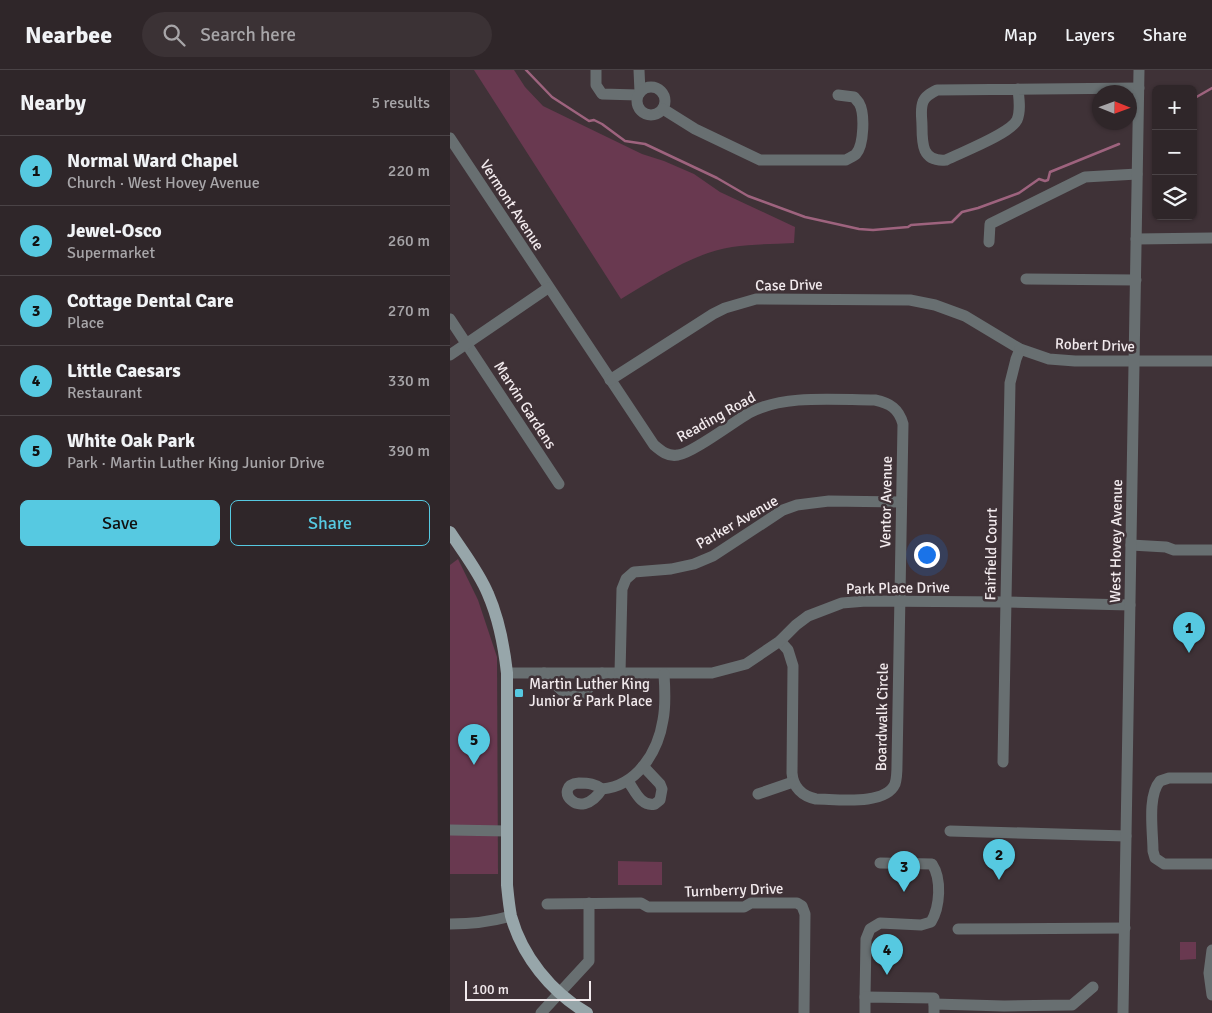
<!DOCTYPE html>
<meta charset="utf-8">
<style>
body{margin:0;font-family:Signika,sans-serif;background:#3b3235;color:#f1f3f6}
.controls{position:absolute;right:15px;top:15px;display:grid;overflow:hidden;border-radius:8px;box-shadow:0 1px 4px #0004}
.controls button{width:45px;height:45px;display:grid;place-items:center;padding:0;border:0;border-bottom:1px solid #4a4346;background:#2f2629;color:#f1f3f6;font:25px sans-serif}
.compass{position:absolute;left:642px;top:15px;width:45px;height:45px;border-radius:50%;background:#2f2629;box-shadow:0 1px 4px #0004;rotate:91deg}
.scale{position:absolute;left:15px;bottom:12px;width:126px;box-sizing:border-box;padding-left:5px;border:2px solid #f2eaed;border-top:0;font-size:14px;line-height:18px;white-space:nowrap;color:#f2eaed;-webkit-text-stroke:4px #3f3237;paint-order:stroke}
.you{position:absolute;left:476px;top:484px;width:18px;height:18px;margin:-12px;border:4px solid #fff;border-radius:50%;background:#1a73e8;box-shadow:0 0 0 8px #1a73e833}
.badge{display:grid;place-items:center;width:32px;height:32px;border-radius:50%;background:#56c9e1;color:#111;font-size:16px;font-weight:700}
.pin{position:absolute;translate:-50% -41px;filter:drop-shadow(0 1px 2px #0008)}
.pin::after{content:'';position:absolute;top:26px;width:18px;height:15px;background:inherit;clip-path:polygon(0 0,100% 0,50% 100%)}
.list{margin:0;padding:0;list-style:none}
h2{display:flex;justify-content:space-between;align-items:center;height:65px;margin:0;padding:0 20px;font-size:21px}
h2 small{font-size:16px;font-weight:400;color:#a7a5a8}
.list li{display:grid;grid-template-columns:32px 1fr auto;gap:15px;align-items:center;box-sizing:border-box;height:70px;padding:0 20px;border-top:1px solid #4a4346}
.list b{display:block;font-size:19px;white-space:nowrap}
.list p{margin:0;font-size:16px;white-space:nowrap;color:#a7a5a8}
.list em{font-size:16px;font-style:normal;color:#a7a5a8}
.actions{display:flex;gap:10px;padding:15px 20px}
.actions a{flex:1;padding:11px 0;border:1px solid #56c9e1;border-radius:8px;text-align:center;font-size:18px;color:#56c9e1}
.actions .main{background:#56c9e1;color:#111}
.icon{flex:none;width:28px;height:28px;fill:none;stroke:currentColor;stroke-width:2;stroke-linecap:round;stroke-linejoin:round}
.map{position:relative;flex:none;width:762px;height:943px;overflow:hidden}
header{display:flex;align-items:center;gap:30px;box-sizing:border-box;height:70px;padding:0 25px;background:#2f2629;border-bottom:1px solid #4a4346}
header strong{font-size:24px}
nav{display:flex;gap:28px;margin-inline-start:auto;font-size:18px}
.search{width:350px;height:45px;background:#3b3235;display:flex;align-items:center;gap:12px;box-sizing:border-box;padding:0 18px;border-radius:28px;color:#a7a5a8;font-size:19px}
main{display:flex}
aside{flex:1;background:#2f2629}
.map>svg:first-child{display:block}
.green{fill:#693950}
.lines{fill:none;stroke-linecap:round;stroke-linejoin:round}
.stream{stroke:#9e637e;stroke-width:2.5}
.minor{stroke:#686f71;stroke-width:11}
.major{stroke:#97a6aa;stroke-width:12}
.poi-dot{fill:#56c9e1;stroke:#3f3237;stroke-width:2}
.labels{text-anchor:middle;stroke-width:5;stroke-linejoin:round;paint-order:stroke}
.street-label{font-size:15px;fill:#f2eaed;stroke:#3f3237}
.poi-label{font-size:15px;fill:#f2eaed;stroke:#3f3237;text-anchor:start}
</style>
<header>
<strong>Nearbee</strong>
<div class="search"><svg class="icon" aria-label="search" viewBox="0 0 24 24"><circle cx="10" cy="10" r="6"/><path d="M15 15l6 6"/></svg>Search here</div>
<nav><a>Map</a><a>Layers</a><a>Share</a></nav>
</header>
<main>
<aside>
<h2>Nearby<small>5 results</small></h2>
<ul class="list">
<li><span class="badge">1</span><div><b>Normal Ward Chapel</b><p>Church · West Hovey Avenue</p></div><em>220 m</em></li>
<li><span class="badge">2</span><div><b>Jewel-Osco</b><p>Supermarket</p></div><em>260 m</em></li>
<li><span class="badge">3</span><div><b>Cottage Dental Care</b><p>Place</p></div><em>270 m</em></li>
<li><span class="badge">4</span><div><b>Little Caesars</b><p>Restaurant</p></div><em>330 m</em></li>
<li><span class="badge">5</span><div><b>White Oak Park</b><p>Park · Martin Luther King Junior Drive</p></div><em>390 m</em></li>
</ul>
<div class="actions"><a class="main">Save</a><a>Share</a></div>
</aside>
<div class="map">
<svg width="762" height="943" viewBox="0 0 762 943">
<rect width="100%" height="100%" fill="#3f3237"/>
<g class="green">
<path d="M24 0H64L75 17 93 36 192 84 214 91 244 104 270 122 345 157 344 173C324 174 303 174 282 177 245 182 203 210 171 229Z"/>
<polygon points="8,489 28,530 47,587 48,804 0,804 0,495"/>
<polygon points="168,791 212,792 212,815 168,815"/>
<polygon points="730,872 746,872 746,889 730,890"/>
</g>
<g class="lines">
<g class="stream">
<polyline points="76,0 102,27 139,51 144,50 152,54 175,71 195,74 267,108 298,126 355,147 409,159 423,160 458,157 461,155 502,152 512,142 528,138 569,123 589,109 595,111 598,110 600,102 669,74"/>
<polyline points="743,29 762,18"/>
</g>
<g class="minor">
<polyline points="146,0 146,15 152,24 188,25"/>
<polyline points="189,0 190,22"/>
<circle cx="201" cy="31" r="14"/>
<path d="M568 19C569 29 571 41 567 50 560 64 512 82 496 90 472 92 472 74 472 56 472 48 470 39 473 32 475 26 481 23 487 20L689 18"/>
<path d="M213 39 245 59 310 90H396C399 88 404 86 406 84 414 75 415 43 409 33 409 33 405 28 404 27L388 25"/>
<path d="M0 68 204 375C211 381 218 387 228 385 241 384 285 351 299 343 334 324 386 330 425 330 440 333 449 339 453 354L447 694C447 700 447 708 445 714 435 736 387 729 366 729 352 726 343 717 342 703L343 596 338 580 330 571"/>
<polyline points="686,169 762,168"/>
<polyline points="539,172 540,154 635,107 687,104"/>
<polyline points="576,209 686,210"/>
<polyline points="0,249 109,414"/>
<polyline points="0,285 98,218"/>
<polyline points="160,310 263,244 275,238 306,229 460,230 485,235 515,246 570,279 599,289 625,291 762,291"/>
<polyline points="681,475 716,477 724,480 762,480"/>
<polyline points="57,603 262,603 296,594 330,571 346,555 358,546 392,533 416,531 556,532 680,535"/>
<path d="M94 603C106 613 119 637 136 621 141 616 146 609 152 603"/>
<polyline points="170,603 172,519 176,509 184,502 221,499 244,494 263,486 333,440 347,435 379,431 451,432"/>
<polyline points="553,692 560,313 566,289 570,279"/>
<path d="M762 708H719L710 711C697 726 703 762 703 781L705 788 714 794H762"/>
<path d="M178 711C185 721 191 737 205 734L210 730 212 719 210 714 193 696"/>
<path d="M152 719C129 755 101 715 129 713 139 713 145 714 152 719 187 716 208 682 213 650 216 635 215 619 214 604"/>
<polyline points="308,724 343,712"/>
<polyline points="0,760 57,761"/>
<polyline points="500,761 676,766"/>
<polyline points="97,834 191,833 198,837 294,837 301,833 347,833 352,836 355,844 354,943"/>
<path d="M0 854C22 854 40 852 61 846"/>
<polyline points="508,859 675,858"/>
<polyline points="762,880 759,903 762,925"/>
<path d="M415 927 416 869 420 859 430 853 471 855 481 852C490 837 492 809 482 794L430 793"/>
<polyline points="91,943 139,891 139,833"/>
<polyline points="415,943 415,927 484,928 484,934"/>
<polyline points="484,943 484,934 554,936 622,935 643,917"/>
<polyline points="673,943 689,0"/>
</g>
<path class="major" d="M0 462C13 482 29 502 38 524 49 549 54 576 57 603V815C58 825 59 836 61 846 72 886 101 922 137 943"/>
</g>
<rect class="poi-dot" x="64" y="618" width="10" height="10" rx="2.5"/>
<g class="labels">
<g class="street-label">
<text transform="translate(62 135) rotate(57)" y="5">Vermont Avenue</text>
<text transform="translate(339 215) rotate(-1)" y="5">Case Drive</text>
<text transform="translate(645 275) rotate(2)" y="5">Robert Drive</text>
<text transform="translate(75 335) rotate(57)" y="5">Marvin Gardens</text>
<text transform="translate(266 347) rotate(-29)" y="5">Reading Road</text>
<text transform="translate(436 432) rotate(-89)" y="5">Ventor Avenue</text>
<text transform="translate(287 452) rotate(-30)" y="5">Parker Avenue</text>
<text transform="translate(666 471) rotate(-89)" y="5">West Hovey Avenue</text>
<text transform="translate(541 484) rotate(-89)" y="5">Fairfield Court</text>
<text transform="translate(448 518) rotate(-1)" y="5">Park Place Drive</text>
<text transform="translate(432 647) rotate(-89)" y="5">Boardwalk Circle</text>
<text transform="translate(284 820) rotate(-2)" y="5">Turnberry Drive</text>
</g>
<g class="poi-label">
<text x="79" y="619">Martin Luther King<tspan x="79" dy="17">Junior &amp; Park Place</tspan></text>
</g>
</g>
</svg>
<div class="controls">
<button>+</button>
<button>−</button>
<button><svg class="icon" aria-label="layers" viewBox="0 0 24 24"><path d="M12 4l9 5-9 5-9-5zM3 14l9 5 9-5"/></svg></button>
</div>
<svg class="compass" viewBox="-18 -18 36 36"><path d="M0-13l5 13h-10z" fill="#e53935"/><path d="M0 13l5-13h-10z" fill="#a7a5a8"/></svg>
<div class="scale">100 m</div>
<div class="you"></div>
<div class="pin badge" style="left:739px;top:583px">1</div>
<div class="pin badge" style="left:549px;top:810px">2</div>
<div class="pin badge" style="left:454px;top:822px">3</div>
<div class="pin badge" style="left:437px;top:905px">4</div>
<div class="pin badge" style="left:24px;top:695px">5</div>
</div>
</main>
